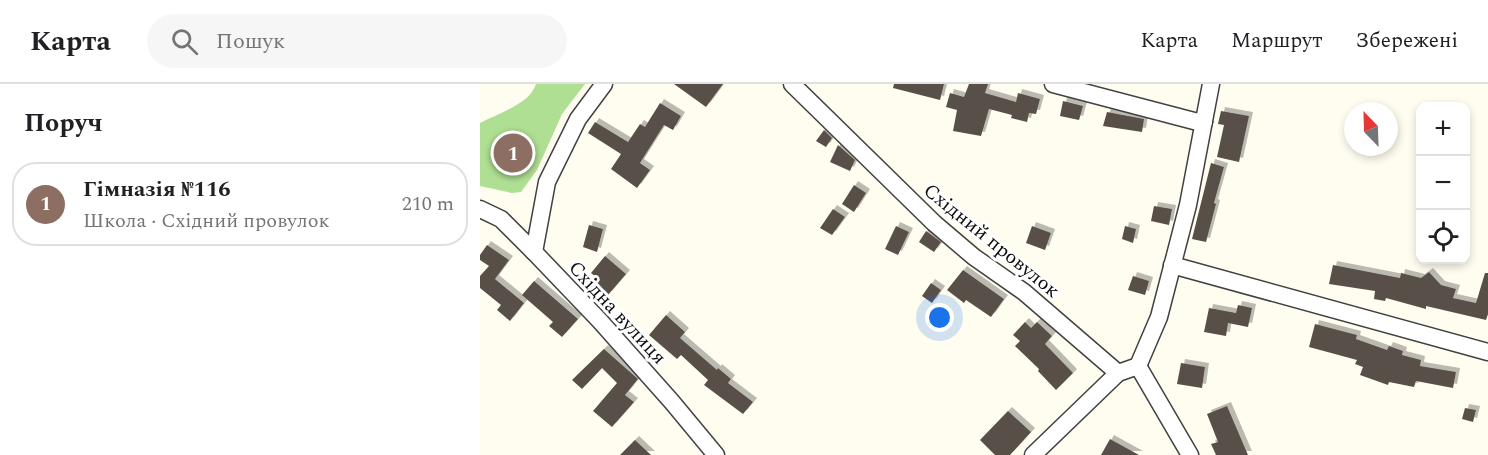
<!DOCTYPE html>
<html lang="uk">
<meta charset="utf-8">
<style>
body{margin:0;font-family:Spectral,serif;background:#f6f6f6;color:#202124}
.controls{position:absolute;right:18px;top:18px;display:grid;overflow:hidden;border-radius:12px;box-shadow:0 3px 9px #0003}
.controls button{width:54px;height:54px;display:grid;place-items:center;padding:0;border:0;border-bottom:2px solid #e0e0e0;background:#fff;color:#202124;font:30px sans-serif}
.compass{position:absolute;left:864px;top:18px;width:54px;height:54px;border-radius:50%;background:#fff;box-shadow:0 3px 9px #0003;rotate:337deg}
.you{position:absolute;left:460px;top:234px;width:21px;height:21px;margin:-15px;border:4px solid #fff;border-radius:50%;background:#1a73e8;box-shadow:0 0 0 9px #1a73e833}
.badge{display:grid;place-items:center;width:39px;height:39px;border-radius:50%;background:#ca211a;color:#fff;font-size:20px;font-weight:700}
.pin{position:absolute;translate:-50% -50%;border:3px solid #fff;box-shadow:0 2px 6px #0006}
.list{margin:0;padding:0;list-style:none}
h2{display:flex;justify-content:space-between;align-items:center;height:78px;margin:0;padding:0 24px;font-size:26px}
h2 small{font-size:20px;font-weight:400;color:#757577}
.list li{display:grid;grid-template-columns:39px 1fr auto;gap:18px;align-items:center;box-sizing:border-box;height:84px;margin:0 12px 12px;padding:0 12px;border:2px solid #e0e0e0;border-radius:24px}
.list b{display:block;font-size:22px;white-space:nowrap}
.list p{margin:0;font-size:20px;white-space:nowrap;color:#757577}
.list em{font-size:20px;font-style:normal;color:#757577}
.icon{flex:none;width:33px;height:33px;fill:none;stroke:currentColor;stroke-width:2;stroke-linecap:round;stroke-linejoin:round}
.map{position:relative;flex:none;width:1008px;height:371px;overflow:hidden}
header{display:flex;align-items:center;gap:36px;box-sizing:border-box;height:84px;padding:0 30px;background:#fff;border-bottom:2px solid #e0e0e0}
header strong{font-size:28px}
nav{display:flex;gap:33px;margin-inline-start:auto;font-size:21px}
.search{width:420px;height:54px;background:#f6f6f6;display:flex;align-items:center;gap:15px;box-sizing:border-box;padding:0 21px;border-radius:33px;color:#757577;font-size:22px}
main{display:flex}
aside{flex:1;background:#fff}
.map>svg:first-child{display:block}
.forest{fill:#afdf93}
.building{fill:#58504a;filter:url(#shadow)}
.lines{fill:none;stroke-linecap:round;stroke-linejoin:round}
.street-casing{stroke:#414141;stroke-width:19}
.street{stroke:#fff;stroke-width:16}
.labels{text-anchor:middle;stroke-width:6;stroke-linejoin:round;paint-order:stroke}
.street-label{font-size:20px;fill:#0e0e0e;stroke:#fff}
</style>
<header>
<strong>Карта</strong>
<div class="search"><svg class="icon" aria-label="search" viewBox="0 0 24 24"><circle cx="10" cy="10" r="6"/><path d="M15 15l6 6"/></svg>Пошук</div>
<nav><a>Карта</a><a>Маршрут</a><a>Збережені</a></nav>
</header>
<main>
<aside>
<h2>Поруч<small></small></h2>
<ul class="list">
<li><span class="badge" style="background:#8d6e63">1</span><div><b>Гімназія №116</b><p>Школа · Східний провулок</p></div><em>210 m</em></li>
</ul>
</aside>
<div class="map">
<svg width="1008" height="371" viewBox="0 0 1008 371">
<defs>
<filter id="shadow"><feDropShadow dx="4" dy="-4" stdDeviation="0" flood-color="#0004"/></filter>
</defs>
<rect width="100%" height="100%" fill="#fffdf0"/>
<path class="forest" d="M56 0H105L82 30 57 86 41 108 32 109 0 102V39C17 30 50 20 56 0Z"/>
<g class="building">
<polygon points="194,0 243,0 226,23"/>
<polygon points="414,0 464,0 460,16 413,4"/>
<polygon points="489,0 508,0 505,9 536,18 538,9 560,15 556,30 549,29 547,38 531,34 532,31 509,25 501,52 473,47 477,26 466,23 470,9 484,13"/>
<polygon points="583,17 603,22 599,36 580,32"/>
<polygon points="180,19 201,32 193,46 184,41 160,79 170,86 157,104 131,85 141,70 108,49 115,38 148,58 160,40 165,43"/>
<polygon points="741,27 769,32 759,78 737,73 744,41 738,40"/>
<polygon points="627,28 664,35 662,48 623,42"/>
<polygon points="344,46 352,54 346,63 336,57"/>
<polygon points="358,61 375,76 370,87 350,78"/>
<polygon points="731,79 744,83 734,119 736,120 726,158 712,155"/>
<polygon points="374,101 386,109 374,128 362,120"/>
<polygon points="674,122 692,125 689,141 671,137"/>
<polygon points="353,125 365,133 352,151 340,144"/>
<polygon points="109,141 123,145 117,168 103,163"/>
<polygon points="416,142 429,148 418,171 405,165"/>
<polygon points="552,142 571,149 565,166 546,159"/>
<polygon points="645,142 656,145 653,159 642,155"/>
<polygon points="446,147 461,158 454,168 439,158"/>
<polygon points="7,161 29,176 15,195 44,219 30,237 17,226 21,221 0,204 0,192 9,182 0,176 0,171"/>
<polygon points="125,172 146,190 128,211 112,198 116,193 111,189"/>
<polygon points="853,181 920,194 921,189 941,194 949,188 961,201 976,205 973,214 996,219 1005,189 1008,189 1008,230 1006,236 946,222 946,225 906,214 905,217 894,215 895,207 849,200"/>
<polygon points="483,186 524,215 511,233 486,216 484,219 467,206"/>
<polygon points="653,192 669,197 665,211 648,206"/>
<polygon points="54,197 98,235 82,253 69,242 73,238 42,211"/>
<polygon points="451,199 461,206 452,219 442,212"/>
<polygon points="758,221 772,224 768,243 748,239 746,252 724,248 729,224 756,229"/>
<polygon points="186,231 205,248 200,254 237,286 238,284 251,295 248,299 273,318 263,330 224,301 228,296 201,271 197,275 169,251"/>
<polygon points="545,238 551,244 557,238 572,252 565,260 593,289 576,306 558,287 559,285 535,262 540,257 533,251"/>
<polygon points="835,240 877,251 876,255 907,266 909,262 923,267 922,271 941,276 940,282 976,288 973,304 936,297 934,303 909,298 908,301 880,291 883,283 875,280 877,276 829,263"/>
<polygon points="124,265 158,295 145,311 154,318 132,343 113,327 137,299 122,284 102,305 92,296"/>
<polygon points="701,279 725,283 722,304 697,300"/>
<polygon points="747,322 768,371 736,371 731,360 738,358 727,330"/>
<polygon points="985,324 996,326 993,338 982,335"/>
<polygon points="528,327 551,348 530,371 515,371 500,356"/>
<polygon points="630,355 659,371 621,371"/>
<polygon points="155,356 171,371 140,371"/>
</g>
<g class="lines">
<g class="street-casing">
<g id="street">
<polyline points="312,0 454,139 494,173 544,208 638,289"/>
<polyline points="573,0 714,37 724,38"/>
<polyline points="0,125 21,135 54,168 120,237 192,318 236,371"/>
<polyline points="54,168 67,98 98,35 124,0"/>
<polyline points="692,181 1008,268"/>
<polyline points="658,282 710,371"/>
<polyline points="553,371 638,289 658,282 679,233 708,121 731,0"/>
</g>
</g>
<use href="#street" class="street"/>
</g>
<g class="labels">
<g class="street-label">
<text transform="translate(512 156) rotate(39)" y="7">Східний провулок</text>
<text transform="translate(138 228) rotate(47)" y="7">Східна вулиця</text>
</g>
</g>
</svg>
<div class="controls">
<button>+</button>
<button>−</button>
<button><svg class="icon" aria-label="locate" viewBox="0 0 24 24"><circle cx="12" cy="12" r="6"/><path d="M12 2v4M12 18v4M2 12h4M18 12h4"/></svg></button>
</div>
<svg class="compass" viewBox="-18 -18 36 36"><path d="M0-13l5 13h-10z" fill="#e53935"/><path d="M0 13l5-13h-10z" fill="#757577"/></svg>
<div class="you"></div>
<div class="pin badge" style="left:33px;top:69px;background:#8d6e63">1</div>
</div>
</main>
